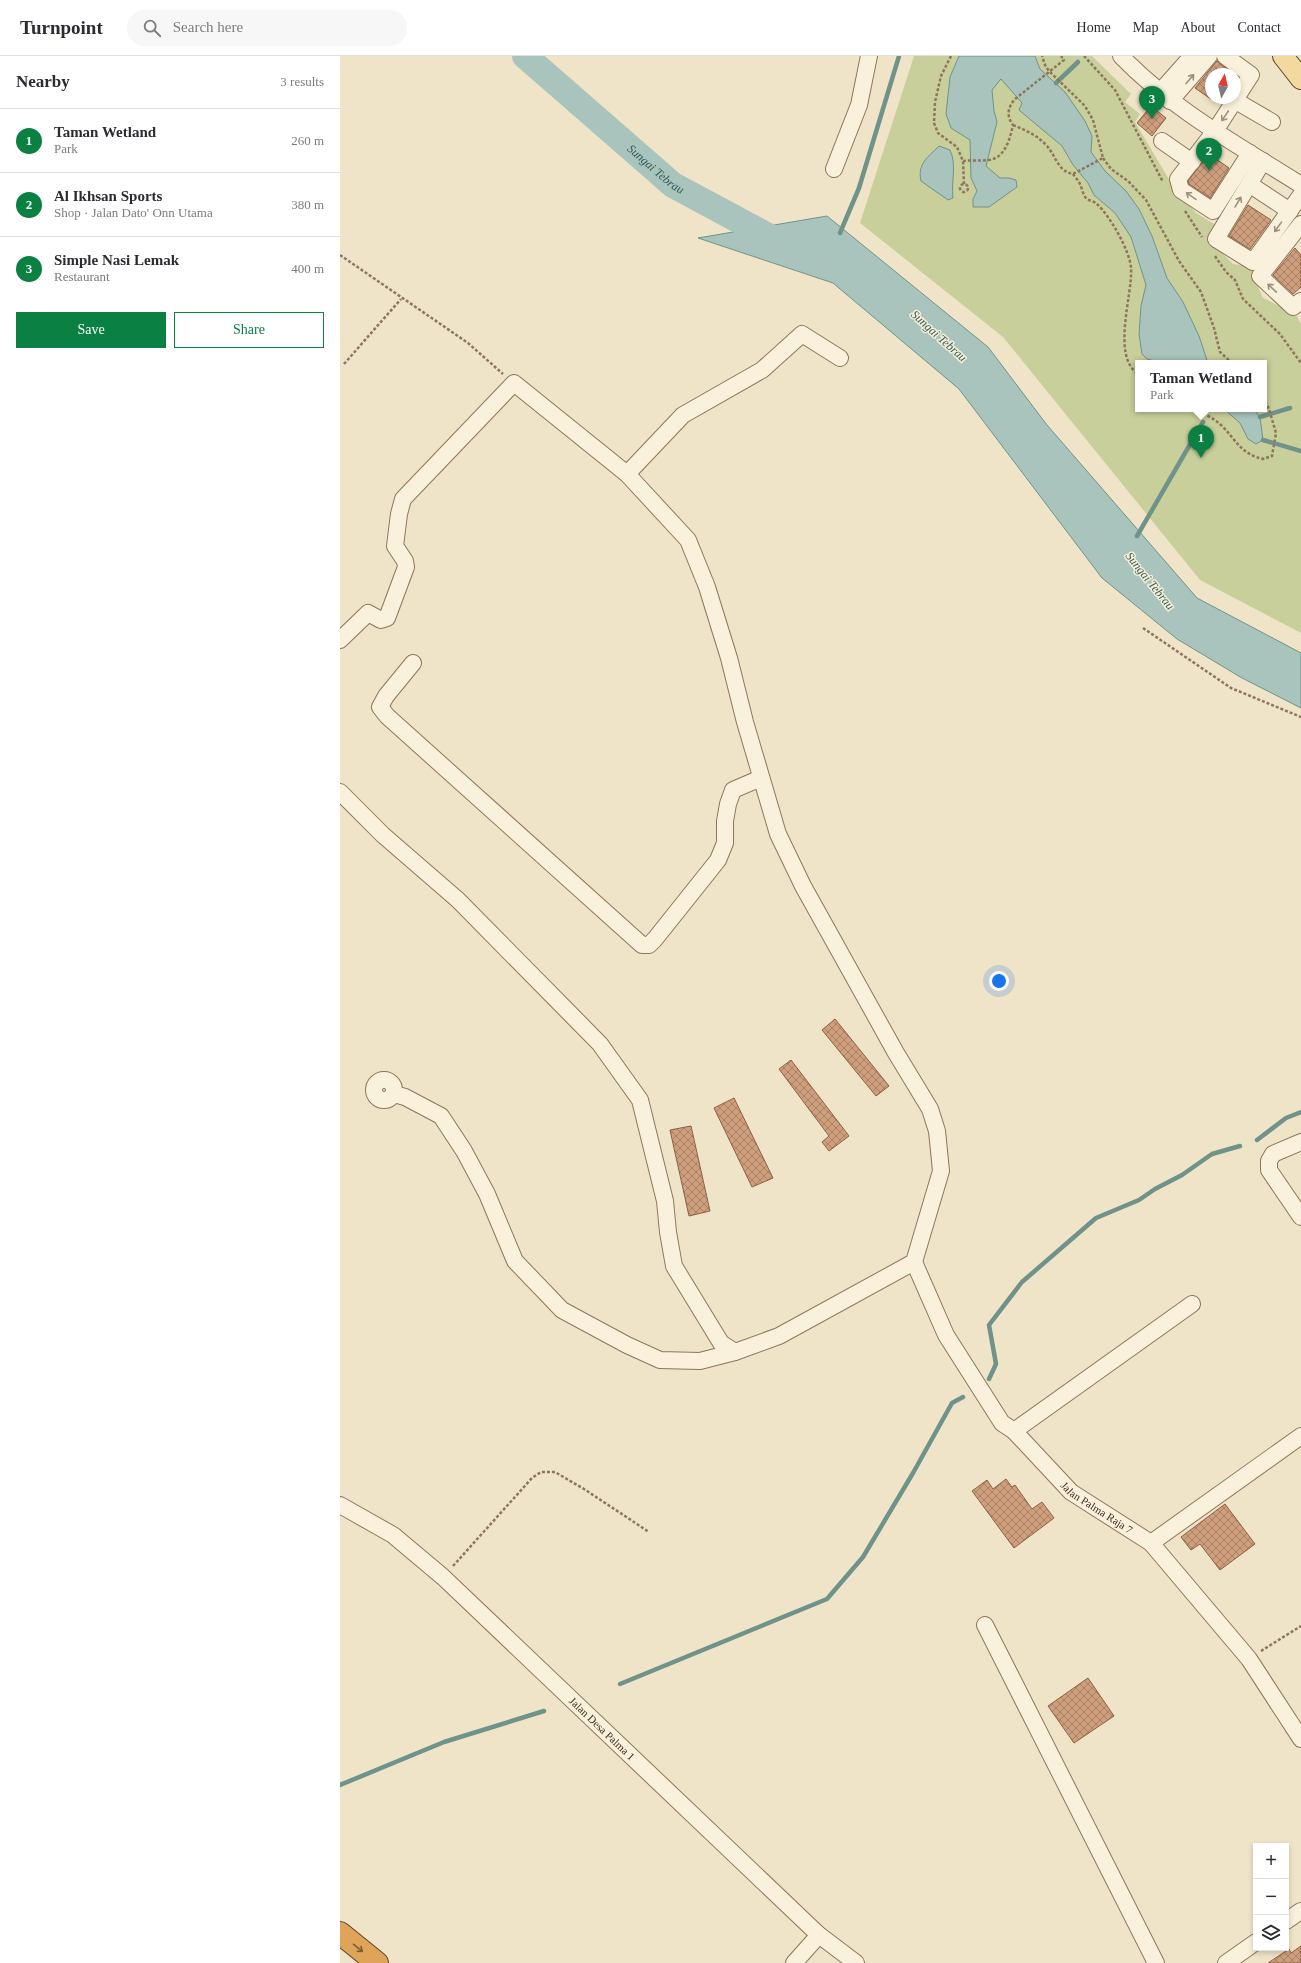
<!DOCTYPE html>
<meta charset="utf-8">
<style>
body{margin:0;font-family:"Times New Roman",serif;background:#f7f7f7;color:#2b2b33}
.controls{position:absolute;right:12px;bottom:12px;display:grid;overflow:hidden;border-radius:0px;box-shadow:0 2px 6px #0003}
.controls button{width:36px;height:36px;display:grid;place-items:center;padding:0;border:0;border-bottom:1px solid #e1e1e2;background:#fff;color:#2b2b33;font:20px sans-serif}
.compass{position:absolute;left:865px;top:12px;width:36px;height:36px;border-radius:50%;background:#fff;box-shadow:0 2px 6px #0003;rotate:8deg}
.you{position:absolute;left:659px;top:925px;width:14px;height:14px;margin:-10px;border:3px solid #fff;border-radius:50%;background:#1a73e8;box-shadow:0 0 0 6px #1a73e833}
.badge{display:grid;place-items:center;width:26px;height:26px;border-radius:50%;background:#0b8043;color:#fff;font-size:13px;font-weight:700}
.pin{position:absolute;translate:-50% -33px;filter:drop-shadow(0 1px 2px #0008)}
.pin::after{content:'';position:absolute;top:21px;width:14px;height:12px;background:inherit;clip-path:polygon(0 0,100% 0,50% 100%)}
.popup{position:absolute;left:795px;top:304px;width:132px;height:52px;box-sizing:border-box;display:grid;place-content:center;border-radius:0px;background:#fff;filter:drop-shadow(0 1px 3px #0005);font-size:13px;white-space:nowrap;color:#7c7c81}
.popup b{font-size:15px;color:#2b2b33}
.popup::after{content:'';position:absolute;left:50%;top:100%;margin-left:-8px;border:8px solid transparent;border-top-color:#fff}
.list{margin:0;padding:0;list-style:none}
h2{display:flex;justify-content:space-between;align-items:center;height:52px;margin:0;padding:0 16px;font-size:17px}
h2 small{font-size:13px;font-weight:400;color:#7c7c81}
.list li{display:grid;grid-template-columns:26px 1fr auto;gap:12px;align-items:center;box-sizing:border-box;height:64px;padding:0 16px;border-top:1px solid #e1e1e2}
.list b{display:block;font-size:15px;white-space:nowrap}
.list p{margin:0;font-size:13px;white-space:nowrap;color:#7c7c81}
.list em{font-size:13px;font-style:normal;color:#7c7c81}
.actions{display:flex;gap:8px;padding:12px 16px}
.actions a{flex:1;padding:9px 0;border:1px solid #0b8043;border-radius:0px;text-align:center;font-size:14px;color:#0b8043}
.actions .main{background:#0b8043;color:#fff}
.icon{flex:none;width:22px;height:22px;fill:none;stroke:currentColor;stroke-width:2;stroke-linecap:round;stroke-linejoin:round}
.map{position:relative;flex:none;width:961px;height:1907px;overflow:hidden}
header{display:flex;align-items:center;gap:24px;box-sizing:border-box;height:56px;padding:0 20px;background:#fff;border-bottom:1px solid #e1e1e2}
header strong{font-size:19px}
nav{display:flex;gap:22px;margin-inline-start:auto;font-size:14px}
.search{width:280px;height:36px;background:#f7f7f7;display:flex;align-items:center;gap:10px;box-sizing:border-box;padding:0 14px;border-radius:22px;color:#7c7c81;font-size:15px}
main{display:flex}
aside{flex:1;background:#fff}
.map>svg:first-child{display:block}
.park{fill:#c9cf9b;fill-rule:evenodd}
.water{fill:#a9c4bc;stroke:#6f938a}
.lines{fill:none;stroke-linecap:round;stroke-linejoin:round}
.stream{stroke:#6f938a;stroke-width:4.5}
.river{stroke:#a9c4bc;stroke-width:26}
.building{fill:url(#building-cross-hatch);stroke:#8d5f41}
.minor-casing{stroke:#8d765c;stroke-width:18}
.major-casing{stroke:#5b4430;stroke-width:22}
.highway-casing{stroke:#5b4430;stroke-width:24}
.path{stroke:#8d765c;stroke-width:2.5;stroke-dasharray:3 2;stroke-linecap:butt}
.minor{stroke:#faf1dc;stroke-width:16}
.major{stroke:#f3d9a0;stroke-width:20}
.highway{stroke:#e0a458;stroke-width:22}
.oneway{stroke:#9c907e}
.oneway2{stroke:#7e5d36}
.labels{text-anchor:middle;stroke-width:3;stroke-linejoin:round;paint-order:stroke}
.street-label{font-size:11px;fill:#3d2e20;stroke:#f7eed8}
.water-label{font-size:12px;font-style:italic;fill:#2f5d5a;stroke:#f7eed8}
</style>
<header>
<strong>Turnpoint</strong>
<div class="search"><svg class="icon" aria-label="search" viewBox="0 0 24 24"><circle cx="10" cy="10" r="6"/><path d="M15 15l6 6"/></svg>Search here</div>
<nav><a>Home</a><a>Map</a><a>About</a><a>Contact</a></nav>
</header>
<main>
<aside>
<h2>Nearby<small>3 results</small></h2>
<ul class="list">
<li><span class="badge">1</span><div><b>Taman Wetland</b><p>Park</p></div><em>260 m</em></li>
<li><span class="badge">2</span><div><b>Al Ikhsan Sports</b><p>Shop · Jalan Dato' Onn Utama</p></div><em>380 m</em></li>
<li><span class="badge">3</span><div><b>Simple Nasi Lemak</b><p>Restaurant</p></div><em>400 m</em></li>
</ul>
<div class="actions"><a class="main">Save</a><a>Share</a></div>
</aside>
<div class="map">
<svg width="961" height="1907" viewBox="0 0 961 1907">
<defs>
<pattern id="building-cross-hatch" width="8" height="8" patternUnits="userSpaceOnUse"><rect width="8" height="8" fill="#cf9f7d"/><path d="M0 0l8 8M0 8l8-8" fill="none" stroke="#a98266"/></pattern>
</defs>
<rect width="100%" height="100%" fill="#f0e4c8"/>
<path class="park" d="M574 0H752L791 38 785 46 800 58 795 66 833 130 856 157 876 169 869 184 893 208 915 211 913 219 923 242 956 258 961 268V577L860 524 663 281 520 167ZM798 307H924V353H798Z"/>
<g class="water">
<polygon points="619,0 695,0 700,13 725,36 745,65 752,80 751,96 765,115 786,135 799,153 812,180 827,222 843,246 859,280 868,307 821,307 807,303 802,298 799,278 801,250 806,229 791,181 775,157 754,139 748,127 733,109 722,90 679,54 682,47 661,23 652,34 654,55 657,66 646,110 660,122 669,122 676,124 677,131 649,151 633,151 633,143 637,135 631,122 630,84 611,72 606,58 610,21"/>
<path d="M599 90 610 94C617 109 611 124 613 142L608 144 581 125C577 108 588 101 599 90Z"/>
<polygon points="487,160 648,291 707,369 857,542 961,597 961,652 902,622 837,583 762,522 619,333 493,227 358,182"/>
<polygon points="884,353 914,353 920,361 923,384 916,388 908,383 900,367"/>
</g>
<g class="lines">
<g class="stream">
<polyline points="716,27 738,6"/>
<polyline points="500,177 519,132 559,0"/>
<polyline points="920,361 950,352"/>
<polyline points="923,384 961,395"/>
<polyline points="797,480 863,366"/>
<polyline points="917,1084 946,1062 961,1056"/>
<polyline points="649,1323 656,1308 649,1269 682,1226 756,1162 799,1144 815,1133 842,1119 872,1098 900,1090"/>
<polyline points="280,1628 487,1543 523,1501 573,1417 612,1347 623,1341"/>
<polyline points="0,1729 104,1686 204,1655"/>
</g>
<path class="river" id="s1" d="M185 0 333 129 441 187 446 188"/>
</g>
<g class="building">
<polygon points="877,5 894,18 871,18 871,43 855,32"/>
<polygon points="811,50 826,62 812,80 797,67"/>
<polygon points="869,98 889,112 870,142 849,128 848,125"/>
<polygon points="908,149 931,164 910,193 889,180"/>
<polygon points="955,192 961,199 961,231 953,238 933,219"/>
<polygon points="495,963 549,1030 536,1040 482,974"/>
<polygon points="451,1004 509,1080 489,1095 482,1086 489,1080 439,1013"/>
<polygon points="394,1042 433,1122 412,1131 374,1052"/>
<polygon points="351,1070 370,1155 349,1160 330,1074"/>
<polygon points="666,1423 672,1431 675,1429 692,1453 702,1446 714,1462 674,1492 632,1435 647,1424 653,1433"/>
<polygon points="885,1448 915,1488 880,1514 860,1488 851,1494 841,1481"/>
<polygon points="748,1622 774,1660 734,1687 708,1650"/>
<polygon points="961,1890 961,1907 928,1907 949,1893 951,1897"/>
</g>
<g class="lines">
<g class="minor-casing">
<g id="minor">
<path d="M781 0C833 54 898 89 961 129"/>
<polyline points="885,0 911,19 875,75 838,123 841,134 873,155 910,97"/>
<polyline points="819,37 852,0"/>
<polyline points="830,45 869,0"/>
<polyline points="896,45 932,66"/>
<polyline points="822,85 852,106"/>
<polyline points="923,105 876,183 913,206 961,139"/>
<polyline points="494,113 519,49 529,0"/>
<polyline points="909,128 950,155"/>
<polyline points="961,168 920,220 953,251 961,245"/>
<polyline points="287,418 343,359 422,314 462,278 500,302"/>
<polyline points="0,584 28,557 41,564 47,562 66,511 65,505 55,490 59,458 63,443 174,327 287,418 348,484 367,531 389,602 405,666 438,778 463,830 556,997 590,1053 597,1075 601,1115 574,1206 439,1280 395,1296"/>
<polyline points="73,607 46,640 40,651 47,660 302,889 309,889 315,883 378,804 385,787 385,765 388,748 393,734 421,722"/>
<polyline points="0,736 43,779 118,844 260,988 300,1044 325,1145 328,1176 334,1210 381,1287 395,1296 360,1305 320,1304 287,1289 222,1254 175,1205 147,1138 124,1095 101,1060 65,1041 54,1038"/>
<circle cx="44" cy="1034" r="10"/>
<polyline points="961,1086 933,1098 929,1105 929,1114 961,1161"/>
<path id="s2" d="M574 1206 606 1279 662 1367 674 1375 731 1436 811 1487 909 1603 961 1683"/>
<polyline points="674,1375 852,1248"/>
<path id="s3" d="M0 1449 53 1479 103 1521 479 1879 516 1907"/>
<polyline points="811,1487 961,1380"/>
<polyline points="645,1569 816,1907"/>
<polyline points="946,1865 961,1855"/>
<polyline points="454,1907 479,1879"/>
<polyline points="886,1907 916,1886"/>
</g>
</g>
<g class="major-casing">
<polyline id="major" points="943,0 961,23"/>
</g>
<g class="highway-casing">
<polyline id="highway" points="0,1877 37,1907"/>
</g>
<g class="path">
<polyline points="611,0 601,20 595,46 594,67 598,77 617,91 623,105 624,128"/>
<polyline points="744,0 775,34 823,126"/>
<path d="M673 69C685 74 697 79 706 89 716 99 717 115 733 118L763 102 753 64 745 50 709 15 705 9 702 0"/>
<polyline points="763,102 771,113 788,125 806,144 839,205 861,236 874,272 880,296 892,307"/>
<path d="M623 105C631 104 640 105 649 104 665 102 670 83 673 69 666 60 668 51 675 43L724 4 721 0"/>
<path d="M733 118C735 121 738 124 740 128 742 132 743 139 746 142 749 145 754 145 757 148 770 160 790 195 791 212 793 238 771 300 798 318"/>
<circle cx="624" cy="132" r="4"/>
<polyline points="845,155 862,181"/>
<polyline points="0,199 128,287 163,318"/>
<polyline points="875,200 886,216 895,224 903,243 940,278 961,307"/>
<polyline points="4,308 61,243"/>
<path d="M854 353C864 358 874 362 882 370 896 384 901 398 923 403L932 400 936 377 929 353 924 343"/>
<polyline points="803,572 891,632 961,661"/>
<polyline points="113,1510 192,1422 201,1416 215,1416 244,1433 309,1476"/>
<polyline points="921,1595 961,1570"/>
</g>
<use href="#minor" class="minor"/>
<use href="#major" class="major"/>
<use href="#highway" class="highway"/>
</g>
<defs><path id="oneway-shaft" d="M-6 0H5M1.5-3L5.5 0L1.5 3" fill="none" stroke-width="1.6" stroke-linecap="round" stroke-linejoin="round"/></defs>
<g class="oneway">
<use href="#oneway-shaft" transform="translate(850 23) rotate(-49)"/>
<use href="#oneway-shaft" transform="translate(885 60) rotate(124)"/>
<use href="#oneway-shaft" transform="translate(851 140) rotate(-145)"/>
<use href="#oneway-shaft" transform="translate(898 146) rotate(-59)"/>
<use href="#oneway-shaft" transform="translate(938 171) rotate(126)"/>
<use href="#oneway-shaft" transform="translate(932 232) rotate(-136)"/>
</g>
<use class="oneway2" href="#oneway-shaft" transform="translate(18 1892) rotate(39)"/>
<g class="labels">
<g class="street-label">
<text dy="4" stroke="none"><textPath href="#s2" startOffset="312">Jalan Palma Raja 7</textPath></text>
<text dy="4" stroke="none"><textPath href="#s3" startOffset="346">Jalan Desa Palma 1</textPath></text>
</g>
<g class="water-label">
<text dy="4" stroke="none"><textPath href="#s1" startOffset="173">Sungai Tebrau</textPath></text>
<text transform="translate(599 280) rotate(42)" y="4">Sungai Tebrau</text>
<text transform="translate(810 525) rotate(51)" y="4">Sungai Tebrau</text>
</g>
</g>
</svg>
<div class="controls">
<button>+</button>
<button>−</button>
<button><svg class="icon" aria-label="layers" viewBox="0 0 24 24"><path d="M12 4l9 5-9 5-9-5zM3 14l9 5 9-5"/></svg></button>
</div>
<svg class="compass" viewBox="-18 -18 36 36"><path d="M0-13l5 13h-10z" fill="#e53935"/><path d="M0 13l5-13h-10z" fill="#7c7c81"/></svg>
<div class="you"></div>
<div class="pin badge" style="left:861px;top:402px">1</div>
<div class="popup"><b>Taman Wetland</b>Park</div>
<div class="pin badge" style="left:869px;top:115px">2</div>
<div class="pin badge" style="left:812px;top:63px">3</div>
</div>
</main>
